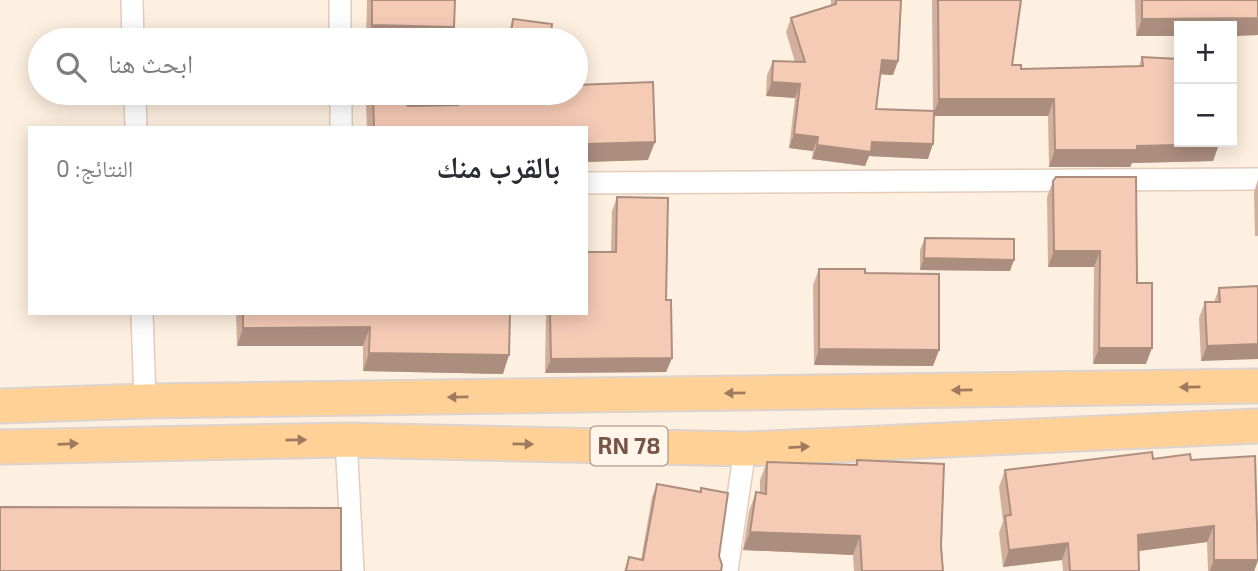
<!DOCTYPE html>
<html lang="ar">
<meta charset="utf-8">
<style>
body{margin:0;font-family:"Exo 2","Noto Naskh Arabic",sans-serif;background:#f7f7f7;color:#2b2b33;direction:rtl}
.controls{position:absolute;right:21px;top:21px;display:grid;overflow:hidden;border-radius:0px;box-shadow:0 4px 18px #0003}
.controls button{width:63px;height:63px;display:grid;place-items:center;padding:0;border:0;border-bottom:2px solid #e1e1e2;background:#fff;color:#2b2b33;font:35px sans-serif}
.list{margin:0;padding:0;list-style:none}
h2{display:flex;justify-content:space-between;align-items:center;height:91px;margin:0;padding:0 28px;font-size:30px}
h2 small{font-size:23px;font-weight:400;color:#7c7c81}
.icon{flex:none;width:38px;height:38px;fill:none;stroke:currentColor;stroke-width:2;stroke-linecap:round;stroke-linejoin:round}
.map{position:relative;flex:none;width:1258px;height:571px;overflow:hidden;direction:ltr}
.search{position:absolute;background:#fff;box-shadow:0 4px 18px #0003;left:28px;top:28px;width:560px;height:77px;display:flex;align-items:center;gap:18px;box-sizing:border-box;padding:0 24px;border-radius:38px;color:#7c7c81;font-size:26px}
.panel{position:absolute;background:#fff;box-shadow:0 4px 18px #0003;left:28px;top:126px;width:560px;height:189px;border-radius:0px;direction:rtl}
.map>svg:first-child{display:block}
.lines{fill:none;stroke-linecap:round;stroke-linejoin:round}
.minor-casing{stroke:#e3ccbc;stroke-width:24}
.primary-casing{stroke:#dcd3cf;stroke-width:37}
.minor{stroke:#fff;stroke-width:21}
.primary{stroke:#ffd196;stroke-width:33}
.wall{fill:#d3af9d}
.shaded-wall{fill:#ac8e7f}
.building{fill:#f5cbb6;stroke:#ac8e7f;stroke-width:2}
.oneway{fill:#a07a5e}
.labels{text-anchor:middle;stroke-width:5;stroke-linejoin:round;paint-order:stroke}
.shield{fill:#fff5e8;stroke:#a08477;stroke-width:2}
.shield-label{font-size:23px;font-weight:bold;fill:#775446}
</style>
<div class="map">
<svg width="1258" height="571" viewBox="0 0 1258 571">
<rect width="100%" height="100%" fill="#fef0e0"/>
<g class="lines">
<g class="minor-casing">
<g id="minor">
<polyline points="132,0 133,40"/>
<polyline points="340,0 340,40"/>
<polyline points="135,93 136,128"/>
<polyline points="341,93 341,128"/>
<polyline points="586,183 1258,179"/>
<polyline points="142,313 145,401"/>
<polyline points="346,440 353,571"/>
<polyline points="727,571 745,449"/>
</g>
</g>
<g class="primary-casing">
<g id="primary">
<polyline points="0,406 145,401 1258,386"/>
<polyline points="0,447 346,440 745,449 1258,426"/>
</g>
</g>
<use href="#minor" class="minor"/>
<use href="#primary" class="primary"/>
</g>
<g class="wall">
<polygon points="367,0 455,0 454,27 449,40 366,40"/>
<polygon points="831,0 901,0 898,61 893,75 880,74 876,109 933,111 932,0 1021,0 1012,65 1021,69 1139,66 1142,57 1219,144 1213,161 1132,163 1130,167 1049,167 1048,116 934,116 928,159 869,156 865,166 812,159 813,151 789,148 795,98 766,96 767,75 773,61 795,62 786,32 791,18 831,6"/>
<polygon points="1135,0 1258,0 1258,35 1232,36 1232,26 1179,26 1179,36 1136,36"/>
<polygon points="513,19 550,40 506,40"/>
<polygon points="369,93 399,93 408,106 451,105 451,93 576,93 648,160 586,162 586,128 367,128 366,101"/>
<polygon points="1258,180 1258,236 1255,236 1254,192"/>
<polygon points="1053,181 1137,283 1146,364 1093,364 1094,267 1048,267 1047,197"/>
<polygon points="617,197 666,300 672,358 666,372 545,373 546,313 586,313 611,252 612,211"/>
<polygon points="925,238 1010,271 920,270 920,250"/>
<polygon points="819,269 865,273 939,350 933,366 814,365 813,285"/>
<polygon points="1258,286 1201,361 1199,318 1205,302 1214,302 1219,288"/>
<polygon points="236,313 510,313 503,374 363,371 363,346 237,346"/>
<polygon points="1255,456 1258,561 1254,571 1208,571 1207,542 1138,551 1139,571 1063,571 1062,560 1003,567 999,533 1003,521 999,487 1005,470 1153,459 1191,460"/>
<polygon points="857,460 941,546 943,571 854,571 853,555 743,550 749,511 756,492 760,493 760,480 767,462 855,465"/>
<polygon points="657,484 700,492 701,488 719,556 721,571 624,571 629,557 641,560 652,497"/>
</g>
<g class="shaded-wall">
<polygon points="1258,18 1258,35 1232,36 1232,26 1179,26 1179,36 1136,36 1142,19"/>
<polygon points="372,25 454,27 449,40 366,40"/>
<polygon points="882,60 898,61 893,75 877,74"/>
<polygon points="772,82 800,84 795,98 766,96"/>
<polygon points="939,99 1054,99 1048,116 933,116"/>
<polygon points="794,134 818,137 813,151 789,148"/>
<polygon points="655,142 648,160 586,162 586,144"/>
<polygon points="872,142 933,144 928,159 869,156 865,166 812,159 817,145"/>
<polygon points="1219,144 1213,161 1132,163 1130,167 1049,167 1055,150"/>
<polygon points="1054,251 1100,251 1094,267 1048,267"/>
<polygon points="924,258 1014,260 1010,271 920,270"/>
<polygon points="370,327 363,346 237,346 243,328"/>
<polygon points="1258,344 1258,359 1201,361 1207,346"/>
<polygon points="1099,348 1152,348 1146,364 1093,364"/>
<polygon points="819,349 939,350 933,366 814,365"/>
<polygon points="369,353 509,355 503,374 363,371"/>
<polygon points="672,358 666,372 545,373 551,359"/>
<polygon points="1214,526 1207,542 1131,552 1138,535"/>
<polygon points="750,532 860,536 853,555 743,550"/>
<polygon points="1068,543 1062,560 1003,567 1009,550"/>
<polygon points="1214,560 1258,560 1254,571 1210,571"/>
</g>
<g class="building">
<polygon points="372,0 455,0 454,27 372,25"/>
<polygon points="836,0 901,0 898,61 882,60 876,109 934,111 933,144 872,142 871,152 817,145 818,137 794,134 800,84 772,82 773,61 805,62 791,18 836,4"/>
<polygon points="938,0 1021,0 1012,65 1021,65 1021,69 1143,66 1142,57 1179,59 1179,142 1219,142 1219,144 1137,146 1137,150 1055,150 1054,99 939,99"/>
<polygon points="1142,0 1258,0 1258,18 1142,19"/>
<polygon points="513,19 552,24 550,40 510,40"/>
<polygon points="653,82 655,142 586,144 586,128 374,128 373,93 399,93 408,106 458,105 458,93 576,93 576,85"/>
<polygon points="1056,177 1136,177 1137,283 1152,283 1152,348 1099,348 1100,251 1054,251 1053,181"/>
<polygon points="617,197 668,198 666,300 671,300 672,358 551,359 550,313 586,313 586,252 616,252"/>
<polygon points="925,238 1014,239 1014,260 924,258"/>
<polygon points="819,269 865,269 865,273 939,274 939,350 819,349"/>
<polygon points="1258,286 1258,344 1207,346 1205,302 1220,302 1219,288"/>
<polygon points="243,313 510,313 509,355 369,353 370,327 243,328"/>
<polygon points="1152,452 1153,459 1190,454 1191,460 1255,456 1258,560 1214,560 1214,526 1138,535 1139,571 1070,571 1068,543 1009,550 1005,516 1011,515 1005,470"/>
<polygon points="857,460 944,464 941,546 943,571 862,571 860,536 750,532 756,492 766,494 767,462 857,465"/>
<polygon points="657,484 701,492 701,488 728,493 719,556 722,565 721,571 626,571 629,557 643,560"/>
<polygon points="0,507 341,508 341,571 0,571"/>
</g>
<defs><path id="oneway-solid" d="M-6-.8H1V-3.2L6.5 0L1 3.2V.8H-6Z" transform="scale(1.75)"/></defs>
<g class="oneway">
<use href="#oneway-solid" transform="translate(1190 387) rotate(179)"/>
<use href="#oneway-solid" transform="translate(962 390) rotate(179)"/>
<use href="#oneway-solid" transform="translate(735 393) rotate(179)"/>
<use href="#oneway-solid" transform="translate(458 397) rotate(179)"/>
<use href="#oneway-solid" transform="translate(296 440) rotate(-1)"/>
<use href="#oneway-solid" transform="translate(68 444) rotate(-2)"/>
<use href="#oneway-solid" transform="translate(523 444) rotate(1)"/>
<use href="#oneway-solid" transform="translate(799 447) rotate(-3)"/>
</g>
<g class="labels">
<rect class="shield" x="590.5" y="426.5" width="77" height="39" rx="5"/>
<g class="shield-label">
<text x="629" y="454">RN 78</text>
</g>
</g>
</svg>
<div class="controls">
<button>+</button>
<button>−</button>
</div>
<div class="search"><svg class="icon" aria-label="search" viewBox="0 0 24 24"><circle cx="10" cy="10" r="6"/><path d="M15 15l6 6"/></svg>ابحث هنا</div>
<section class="panel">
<h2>بالقرب منك<small>النتائج: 0</small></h2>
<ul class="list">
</ul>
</section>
</div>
